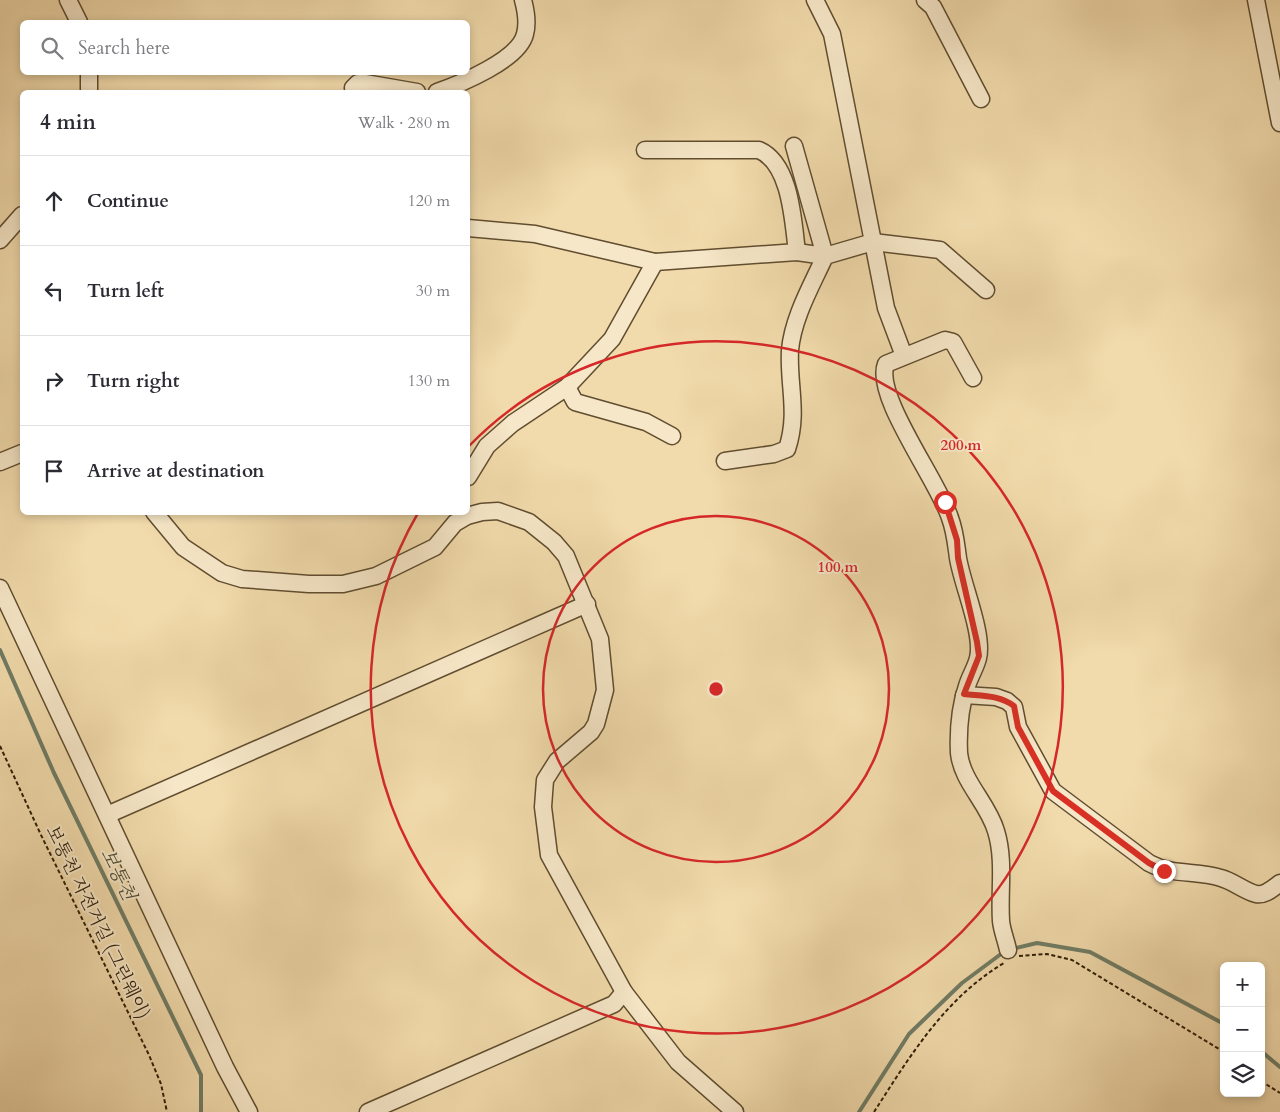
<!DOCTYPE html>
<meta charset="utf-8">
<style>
body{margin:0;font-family:Cardo,"Noto Serif KR",serif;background:#f7f7f7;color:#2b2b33}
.controls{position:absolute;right:15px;bottom:15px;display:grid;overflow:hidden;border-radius:8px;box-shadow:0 2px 8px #0003}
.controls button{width:45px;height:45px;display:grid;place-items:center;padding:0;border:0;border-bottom:1px solid #e1e1e2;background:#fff;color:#2b2b33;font:25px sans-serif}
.stop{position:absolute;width:15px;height:15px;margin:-11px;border:4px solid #d93025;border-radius:50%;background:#fff}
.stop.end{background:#d93025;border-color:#fff;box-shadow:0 1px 5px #0008}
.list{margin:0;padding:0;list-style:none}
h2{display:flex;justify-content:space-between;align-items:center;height:65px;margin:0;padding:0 20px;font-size:21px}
h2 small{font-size:16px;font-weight:400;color:#7c7c81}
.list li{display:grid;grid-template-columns:32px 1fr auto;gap:15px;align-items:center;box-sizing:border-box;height:90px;padding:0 20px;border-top:1px solid #e1e1e2}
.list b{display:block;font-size:19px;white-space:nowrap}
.list em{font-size:16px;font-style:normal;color:#7c7c81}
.icon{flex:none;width:28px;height:28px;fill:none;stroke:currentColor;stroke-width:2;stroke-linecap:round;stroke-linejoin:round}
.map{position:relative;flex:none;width:1280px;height:1112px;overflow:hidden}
.search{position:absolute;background:#fff;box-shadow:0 2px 8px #0003;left:20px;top:20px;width:450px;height:55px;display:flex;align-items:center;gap:12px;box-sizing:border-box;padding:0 18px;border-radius:8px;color:#7c7c81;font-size:19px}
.panel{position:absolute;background:#fff;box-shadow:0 2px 8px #0003;left:20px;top:90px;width:450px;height:425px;border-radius:8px}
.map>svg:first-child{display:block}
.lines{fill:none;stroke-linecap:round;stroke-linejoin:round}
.stream{stroke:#707c65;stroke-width:4}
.minor-casing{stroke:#604d2f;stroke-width:19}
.path{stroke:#301e06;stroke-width:2;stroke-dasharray:4 2.5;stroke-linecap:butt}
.minor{stroke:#f6e7c8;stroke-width:16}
.route{stroke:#d93025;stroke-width:6}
.ring{fill:none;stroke:#d62828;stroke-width:2.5}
.labels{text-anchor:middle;stroke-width:4;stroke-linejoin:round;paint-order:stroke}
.street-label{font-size:18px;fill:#301e06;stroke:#f6e7c8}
.water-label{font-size:19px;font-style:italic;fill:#504d36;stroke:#f6e7c8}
.centre{fill:#d62828;stroke:#f6e7c8;stroke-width:2.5}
.ring-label{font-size:15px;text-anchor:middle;font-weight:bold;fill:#d62828;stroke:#f6e7c8;stroke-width:4;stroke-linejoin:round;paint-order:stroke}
</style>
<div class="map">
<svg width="1280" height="1112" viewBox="0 0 1280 1112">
<rect width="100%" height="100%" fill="#f1daab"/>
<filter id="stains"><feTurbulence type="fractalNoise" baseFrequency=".004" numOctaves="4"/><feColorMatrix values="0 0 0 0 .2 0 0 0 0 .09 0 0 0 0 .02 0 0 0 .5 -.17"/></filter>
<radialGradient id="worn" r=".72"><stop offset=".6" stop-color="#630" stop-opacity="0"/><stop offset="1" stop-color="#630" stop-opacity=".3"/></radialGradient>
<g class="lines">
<g class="stream">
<polyline points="0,650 54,773 201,1075 201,1112"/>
<polyline points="1012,949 1037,943 1090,952 1224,1024"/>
<polyline points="1261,1051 1280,1067"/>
<polyline points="859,1112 909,1034 962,983 1005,951"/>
</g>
<g class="minor-casing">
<g id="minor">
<polyline points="68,0 79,22"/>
<polyline points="815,0 832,34 886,308 904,356"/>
<polyline points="925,0 933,7 981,99"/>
<polyline points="1256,0 1280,123"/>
<polyline points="89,92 89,72"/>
<polyline points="354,92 353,88 358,83 365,83 417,92"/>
<path d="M437 92C460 84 519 60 525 34 528 23 526 11 523 0"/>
<path d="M645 150H759C791 164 793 221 797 252"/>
<polyline points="468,228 535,234 655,262 797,252 825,256 794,146"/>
<polyline points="0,240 22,215"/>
<path d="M973 378 953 342 945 340 886 364C873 395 939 482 950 518 955 531 956 544 958 558 962 584 984 634 978 658 976 667 970 676 967 686 960 707 958 731 959 753 962 782 988 803 996 831 1005 860 999 891 1001 921 1002 931 1006 940 1008 950"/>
<polyline points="567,387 575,402 646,422 672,436"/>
<path d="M725 461 774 454 787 449C799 413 788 385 790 350 793 317 812 285 825 256L873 242 940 250 986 290"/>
<polyline points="0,462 22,453"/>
<polyline points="468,477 487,446 513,423 567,387 612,339 655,262"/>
<polyline points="154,512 183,547 222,573 242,579 309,584 343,584 376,576 435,547 455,523 467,516 482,512 498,511 529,522 554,542 566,556 600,639 605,690 596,724 591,732 557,761 545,780 543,807 549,855 624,992 678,1062 735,1112"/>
<polyline points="0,588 225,1067 249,1112"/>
<path d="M964 695 996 697 1007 701 1014 707 1018 727 1053 791 1149 863C1173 876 1196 870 1221 878 1233 881 1244 891 1256 894 1265 896 1273 888 1280 883"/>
<polyline points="107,815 587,604"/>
<polyline points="368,1112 614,1004 624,992"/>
</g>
</g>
<g class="path">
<polyline points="0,746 41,835 149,1055 161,1084 167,1112"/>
<polyline points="1019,956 1047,954 1072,960 1224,1052"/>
<polyline points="1261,1081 1280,1093"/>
<path d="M874 1112C910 1056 945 998 1004 963"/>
</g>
<use href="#minor" class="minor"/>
</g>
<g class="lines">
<path class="route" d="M945 502 957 540 958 558 977 642 979 656 964 694C982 696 1000 695 1014 706L1018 727 1053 791 1149 863 1164 871"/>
</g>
<g class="ring">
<circle cx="716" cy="689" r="173"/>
<path d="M469 446A346 346 0 1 1 418 513"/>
</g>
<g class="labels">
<g class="street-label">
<text transform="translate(98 922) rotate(64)" y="6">보통천 자전거길 (그린웨이)</text>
</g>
<g class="water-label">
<text transform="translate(119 874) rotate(64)" y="7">보통천</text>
</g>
</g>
<circle cx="716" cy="689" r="8" class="centre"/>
<g class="ring-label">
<text x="961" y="450">200 m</text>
<text x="838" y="572">100 m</text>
</g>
<rect width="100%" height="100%" filter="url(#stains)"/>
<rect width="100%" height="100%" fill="url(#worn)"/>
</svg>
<div class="controls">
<button>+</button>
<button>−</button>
<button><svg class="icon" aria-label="layers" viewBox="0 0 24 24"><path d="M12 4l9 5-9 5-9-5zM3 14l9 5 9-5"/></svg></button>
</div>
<div class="stop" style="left:945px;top:502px"></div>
<div class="stop end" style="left:1164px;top:871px"></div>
<div class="search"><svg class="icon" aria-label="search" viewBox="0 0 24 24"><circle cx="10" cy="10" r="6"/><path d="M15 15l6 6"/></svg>Search here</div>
<section class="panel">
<h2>4 min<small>Walk · 280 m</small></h2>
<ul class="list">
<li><svg class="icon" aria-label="ahead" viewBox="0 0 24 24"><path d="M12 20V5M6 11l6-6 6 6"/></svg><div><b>Continue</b></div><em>120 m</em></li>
<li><svg class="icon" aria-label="left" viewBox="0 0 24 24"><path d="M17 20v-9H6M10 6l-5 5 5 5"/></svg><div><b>Turn left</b></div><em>30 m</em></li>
<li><svg class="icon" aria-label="right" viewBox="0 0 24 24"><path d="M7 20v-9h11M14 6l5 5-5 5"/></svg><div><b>Turn right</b></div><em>130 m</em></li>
<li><svg class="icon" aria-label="arrive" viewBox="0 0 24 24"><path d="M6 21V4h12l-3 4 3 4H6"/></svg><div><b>Arrive at destination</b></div></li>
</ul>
</section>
</div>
